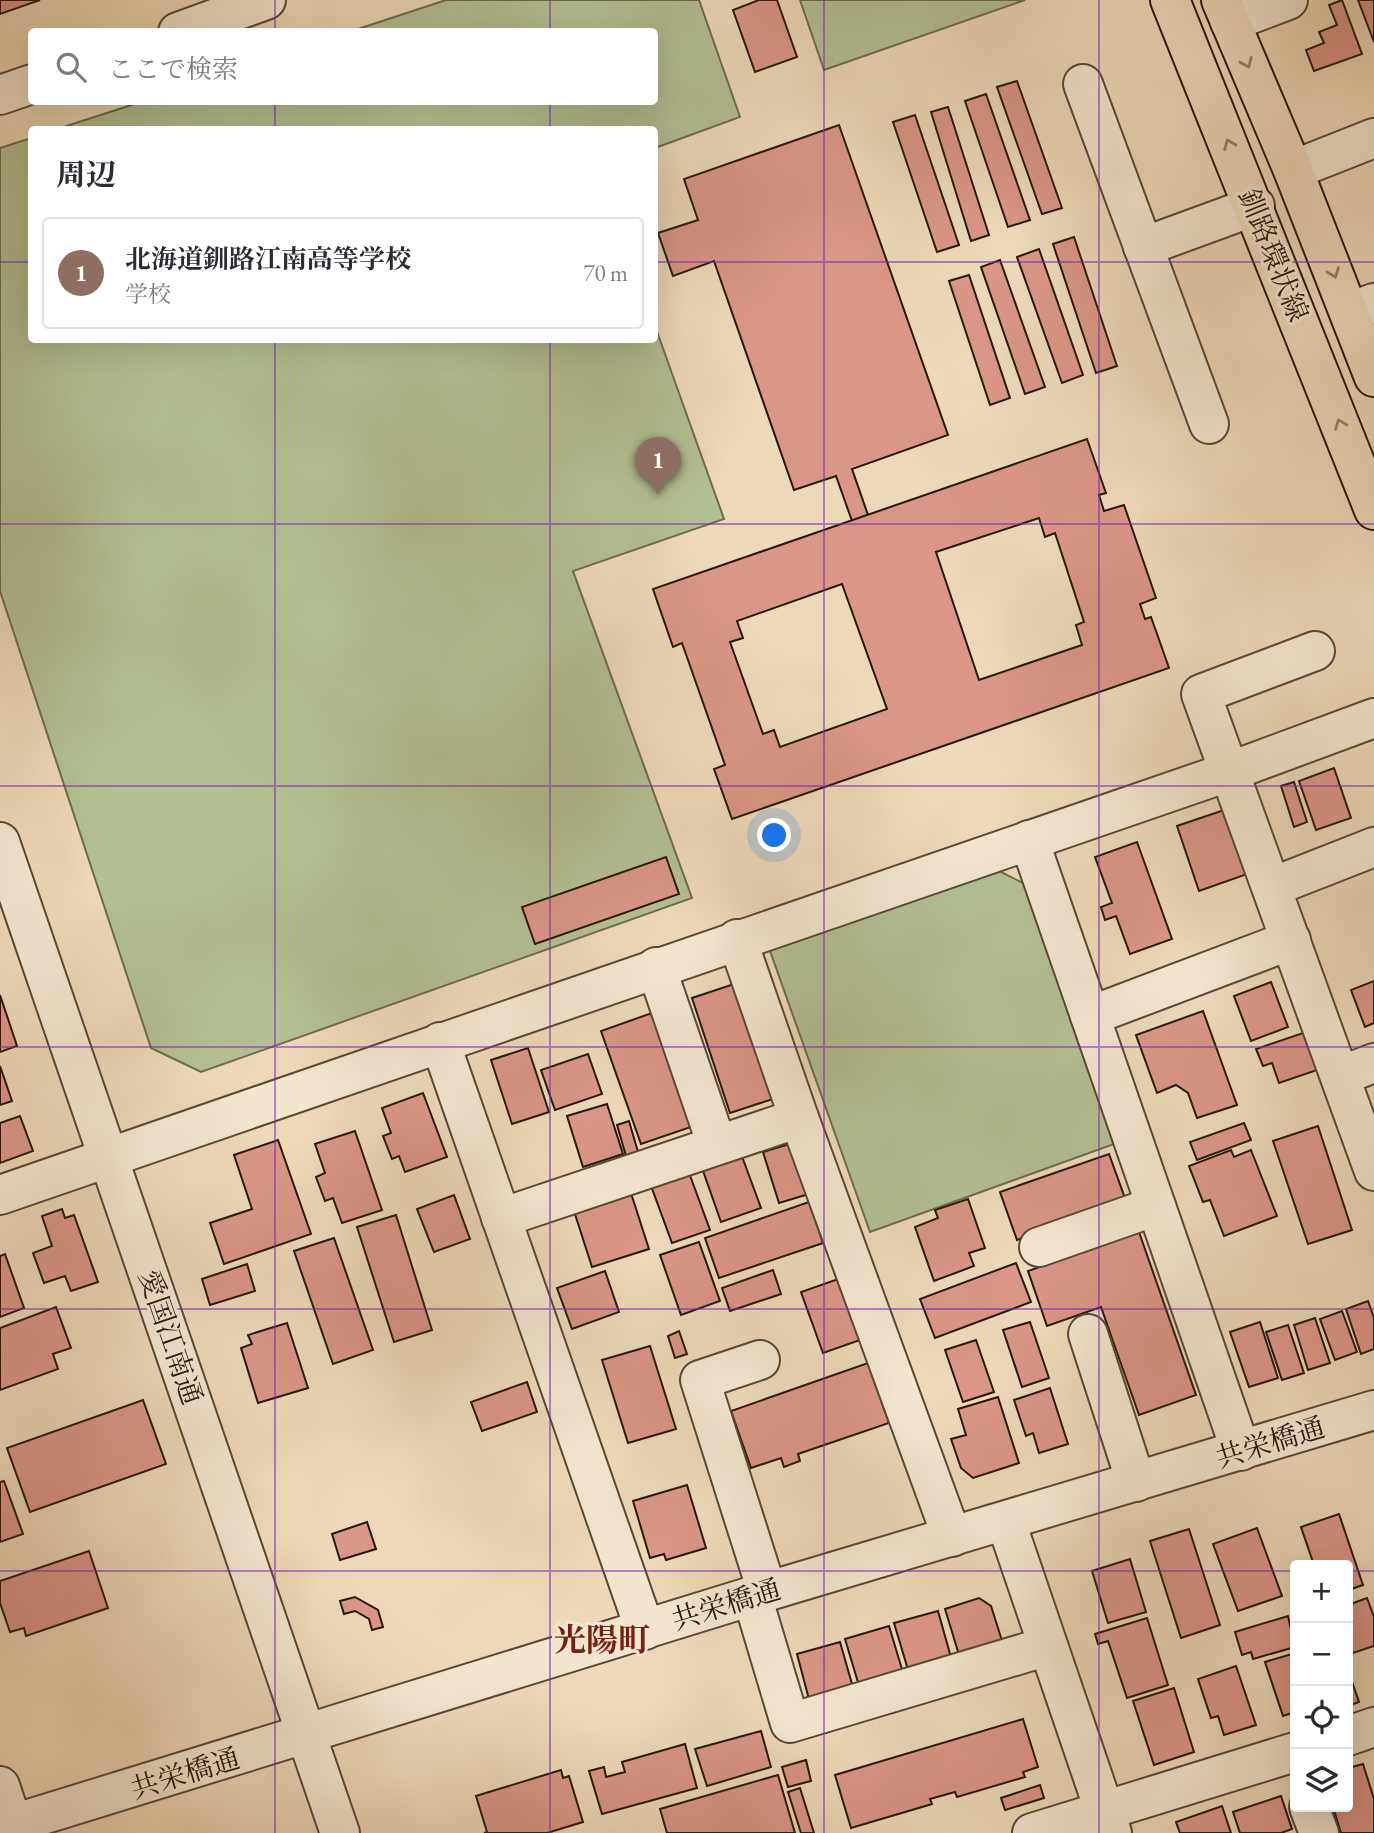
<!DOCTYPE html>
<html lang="ja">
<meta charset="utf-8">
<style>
body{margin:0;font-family:"EB Garamond","Noto Serif JP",serif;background:#f7f7f7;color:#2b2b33}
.controls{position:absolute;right:21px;bottom:21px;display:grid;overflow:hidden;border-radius:7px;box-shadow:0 7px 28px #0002}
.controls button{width:63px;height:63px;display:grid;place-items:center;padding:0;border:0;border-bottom:2px solid #e1e1e2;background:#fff;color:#2b2b33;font:35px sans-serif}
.you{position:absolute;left:775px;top:836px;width:24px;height:24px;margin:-18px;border:5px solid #fff;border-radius:50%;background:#1a73e8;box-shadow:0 0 0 10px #1a73e833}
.badge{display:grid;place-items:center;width:46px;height:46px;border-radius:50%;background:#0b8043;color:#fff;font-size:23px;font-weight:700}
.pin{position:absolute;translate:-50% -58px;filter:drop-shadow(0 2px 4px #0008)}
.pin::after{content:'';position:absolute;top:37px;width:24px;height:21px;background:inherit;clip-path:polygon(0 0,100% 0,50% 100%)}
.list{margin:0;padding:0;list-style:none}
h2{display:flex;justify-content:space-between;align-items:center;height:91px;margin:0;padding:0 28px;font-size:30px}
h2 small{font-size:23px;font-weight:400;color:#7c7c81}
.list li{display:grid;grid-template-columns:46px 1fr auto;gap:21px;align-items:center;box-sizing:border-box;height:112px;margin:0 14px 14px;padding:0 14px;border:2px solid #e1e1e2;border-radius:7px}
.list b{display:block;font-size:26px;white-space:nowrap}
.list p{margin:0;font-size:23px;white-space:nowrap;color:#7c7c81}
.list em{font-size:23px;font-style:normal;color:#7c7c81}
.icon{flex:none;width:38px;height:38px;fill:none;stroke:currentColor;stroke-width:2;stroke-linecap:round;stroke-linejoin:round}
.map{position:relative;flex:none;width:1374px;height:1833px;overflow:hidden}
.search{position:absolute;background:#fff;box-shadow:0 7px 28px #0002;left:28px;top:28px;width:630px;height:77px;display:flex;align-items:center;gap:18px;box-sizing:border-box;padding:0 24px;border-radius:7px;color:#7c7c81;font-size:26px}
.panel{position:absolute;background:#fff;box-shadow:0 7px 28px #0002;left:28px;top:126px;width:630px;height:217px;border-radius:7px}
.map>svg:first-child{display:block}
.green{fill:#b3c093;stroke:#6c6c50;stroke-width:2}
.building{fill:#da9686;stroke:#26170d;stroke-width:2;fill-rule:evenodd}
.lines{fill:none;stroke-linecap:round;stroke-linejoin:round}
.minor-casing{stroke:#584838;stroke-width:42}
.major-casing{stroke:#26170d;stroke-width:42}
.minor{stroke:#f3e6d1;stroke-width:38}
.major{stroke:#edd9b8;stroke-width:38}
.oneway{stroke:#93826b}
.grid{fill:none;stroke:#7b2cbf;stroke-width:2;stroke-opacity:0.55}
.labels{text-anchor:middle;stroke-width:6;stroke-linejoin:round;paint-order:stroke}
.street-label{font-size:28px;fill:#26170d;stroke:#f3e6d1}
.quarter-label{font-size:32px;font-weight:bold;fill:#7a1f14;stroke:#f3e6d1}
</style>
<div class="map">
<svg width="1374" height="1833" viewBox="0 0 1374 1833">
<rect width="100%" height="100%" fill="#edd9b8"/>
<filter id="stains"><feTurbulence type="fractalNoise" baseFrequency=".00286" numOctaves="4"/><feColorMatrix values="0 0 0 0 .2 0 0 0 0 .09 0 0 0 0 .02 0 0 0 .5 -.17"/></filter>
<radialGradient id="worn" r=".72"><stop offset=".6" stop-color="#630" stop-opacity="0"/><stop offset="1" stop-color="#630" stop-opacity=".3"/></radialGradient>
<g class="green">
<polygon points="446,0 699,0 740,117 655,148 654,130 57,129 141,102 654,102 654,32 352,31"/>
<polygon points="800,0 1025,0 824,70"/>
<polygon points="31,138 32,340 654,340 655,326 724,519 573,571 692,898 201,1072 151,1048 0,591 0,148"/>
<polygon points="997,870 1029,886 1117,1143 870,1232 769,948"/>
</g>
<g class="building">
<polygon points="0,0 40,0 0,14"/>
<polygon points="759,0 777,0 797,57 755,72 733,10"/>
<polygon points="1342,0 1362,54 1314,71 1306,50 1324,43 1319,32 1337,25 1329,5"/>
<polygon points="1358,0 1374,0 1374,42"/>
<polygon points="1017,81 1062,208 1042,214 997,87"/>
<polygon points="986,94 1030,220 1008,227 965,101"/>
<polygon points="948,107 989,235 971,241 931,112"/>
<polygon points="915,115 959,245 937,252 893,122"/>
<polygon points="839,125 948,435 852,469 868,515 852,521 836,476 794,490 714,261 673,276 658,233 698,220 684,179"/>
<polygon points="1074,237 1117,366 1096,373 1053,244"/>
<polygon points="1039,249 1083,375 1062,383 1017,257"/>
<polygon points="1000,260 1045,387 1025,394 981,267"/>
<polygon points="969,275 1010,398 990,405 949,281"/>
<path d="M1087 439 1106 493 1099 495 1104 511 1124 505 1156 598 1140 604 1145 619 1151 617 1169 668 732 819 714 769 725 765 682 643 673 647 653 589ZM1039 518 1045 537 1055 533 1084 622 1076 625 1082 645 979 680 936 552ZM842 584 887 709 780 747 774 730 763 734 730 642 743 638 737 621Z"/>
<polygon points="1334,768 1351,818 1316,830 1299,781"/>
<polygon points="1294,782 1307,822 1294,827 1281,786"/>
<polygon points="1230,808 1253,872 1199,891 1177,826"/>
<polygon points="1137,842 1172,939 1130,954 1116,916 1105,920 1101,907 1112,903 1095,857"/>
<polygon points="666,857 679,894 535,944 522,907"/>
<polygon points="1374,981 1374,1023 1365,1027 1351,990"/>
<polygon points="1271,982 1288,1027 1251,1041 1234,996"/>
<polygon points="737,983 776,1098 730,1113 692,998"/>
<polygon points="0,995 17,1046 0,1052"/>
<polygon points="1203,1011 1237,1105 1197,1118 1188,1093 1176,1085 1157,1093 1136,1035"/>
<polygon points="652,1013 691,1127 641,1144 601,1031"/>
<polygon points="1309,1031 1323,1068 1279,1083 1272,1063 1263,1066 1256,1049"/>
<polygon points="528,1048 549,1112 512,1124 491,1060"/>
<polygon points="588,1054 602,1094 555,1110 541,1070"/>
<polygon points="0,1066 12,1101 0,1105"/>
<polygon points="423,1093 447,1157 405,1172 399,1156 392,1159 383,1136 391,1133 382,1108"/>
<polygon points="607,1104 623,1154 583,1167 567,1116"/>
<polygon points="20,1116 33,1151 0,1163 0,1123"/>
<polygon points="629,1121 638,1152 626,1156 617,1125"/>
<polygon points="1244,1123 1251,1140 1197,1160 1190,1142"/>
<polygon points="1318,1126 1352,1230 1308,1244 1273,1141"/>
<polygon points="355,1131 382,1210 342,1223 333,1198 325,1201 316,1177 325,1173 315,1144"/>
<polygon points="278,1140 311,1234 224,1264 210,1223 252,1209 234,1155"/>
<polygon points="796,1142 812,1193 779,1203 763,1152"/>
<polygon points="1231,1150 1234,1157 1251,1150 1277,1216 1224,1236 1210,1200 1203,1202 1189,1166"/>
<polygon points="740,1151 761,1208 721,1222 701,1165"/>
<polygon points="1109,1154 1126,1201 1017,1240 1000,1192"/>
<polygon points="688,1170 710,1230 672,1243 650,1183"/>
<polygon points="630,1190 649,1249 592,1267 573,1208"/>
<polygon points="454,1195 470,1239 434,1252 417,1209"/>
<polygon points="968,1199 985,1248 969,1253 974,1266 934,1281 915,1227 938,1218 935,1210"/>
<polygon points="809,1202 823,1243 719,1278 705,1238"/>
<polygon points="62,1209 65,1218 74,1215 98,1282 71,1291 65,1276 44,1283 33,1253 52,1246 42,1216"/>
<polygon points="396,1215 432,1330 394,1342 357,1227"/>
<polygon points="1139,1232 1196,1395 1139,1415 1101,1307 1047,1326 1028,1271"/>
<polygon points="334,1238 373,1350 333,1364 294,1251"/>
<polygon points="699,1242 720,1301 681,1315 660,1255"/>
<polygon points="5,1254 24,1308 0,1317 0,1256"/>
<polygon points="1016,1263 1031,1302 935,1338 920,1299"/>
<polygon points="247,1264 255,1291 210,1305 202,1279"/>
<polygon points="773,1270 781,1294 730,1311 722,1288"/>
<polygon points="605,1271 619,1312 572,1329 557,1288"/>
<polygon points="841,1278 863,1339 823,1353 801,1292"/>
<polygon points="1368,1301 1374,1318 1374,1349 1361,1354 1346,1309"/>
<polygon points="56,1307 71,1348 53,1354 58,1369 0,1390 0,1328"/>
<polygon points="1342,1311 1357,1352 1335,1360 1320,1319"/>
<polygon points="1315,1318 1330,1363 1308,1370 1294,1325"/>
<polygon points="1030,1322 1049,1378 1022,1387 1003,1330"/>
<polygon points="1260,1322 1278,1378 1249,1387 1230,1332"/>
<polygon points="287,1323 308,1388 258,1403 241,1348 252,1344 248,1335"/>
<polygon points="1288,1325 1304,1373 1282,1380 1266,1332"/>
<polygon points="679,1331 687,1354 675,1358 668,1336"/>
<polygon points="976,1340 994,1392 963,1402 945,1350"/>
<polygon points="650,1346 676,1429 628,1443 602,1360"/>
<polygon points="868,1363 889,1423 798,1454 800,1461 784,1467 781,1458 751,1468 731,1411"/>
<polygon points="527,1382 537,1412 482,1431 471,1402"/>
<polygon points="1050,1388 1068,1444 1039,1453 1033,1433 1026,1436 1014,1400"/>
<polygon points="998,1397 1019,1463 973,1478 961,1468 951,1439 966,1435 958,1409"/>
<polygon points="143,1400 166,1464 30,1512 7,1448"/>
<polygon points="4,1481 23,1534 0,1542 0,1482"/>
<polygon points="687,1485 706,1548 666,1560 664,1554 650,1558 633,1501"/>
<polygon points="1339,1514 1363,1585 1348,1590 1348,1565 1314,1565 1301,1527"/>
<polygon points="367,1522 376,1549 340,1560 332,1534"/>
<polygon points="1257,1528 1282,1596 1238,1611 1213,1544"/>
<polygon points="1189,1529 1220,1625 1181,1638 1150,1541"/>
<polygon points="89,1551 108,1608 26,1636 24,1628 10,1632 0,1603 0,1581"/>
<polygon points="1130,1559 1146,1612 1108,1623 1092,1571"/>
<polygon points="355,1597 378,1610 383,1627 372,1630 369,1619 355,1611 344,1614 340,1601"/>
<polygon points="979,1598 991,1606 1003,1644 960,1658 945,1609"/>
<polygon points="1367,1598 1374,1617 1374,1646 1350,1654 1348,1605"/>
<polygon points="938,1611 952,1661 909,1673 894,1623"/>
<polygon points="1288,1616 1295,1647 1253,1659 1251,1652 1242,1655 1235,1632"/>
<polygon points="1147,1618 1168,1685 1127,1698 1108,1641 1098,1644 1095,1634"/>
<polygon points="889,1626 904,1676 860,1689 845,1639"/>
<polygon points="840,1642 854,1691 810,1703 797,1654"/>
<polygon points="1295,1653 1295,1712 1283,1716 1265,1662"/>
<polygon points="1236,1666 1256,1725 1224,1735 1218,1716 1211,1718 1198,1679"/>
<polygon points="1348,1670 1359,1702 1348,1706"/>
<polygon points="1174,1688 1194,1752 1154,1765 1133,1701"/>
<polygon points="1023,1719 1038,1767 1023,1772 1025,1777 957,1797 955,1792 930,1799 932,1804 851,1828 835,1775"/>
<polygon points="761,1731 771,1767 707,1786 695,1749"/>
<polygon points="685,1744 697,1788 602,1814 589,1771 604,1767 606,1777 625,1772 622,1762"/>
<polygon points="806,1760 811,1781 788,1787 782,1767"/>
<polygon points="1363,1764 1374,1799 1374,1833 1341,1833 1333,1807 1348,1807 1348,1768"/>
<polygon points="561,1770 563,1778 569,1776 583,1822 547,1833 484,1833 487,1832 476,1796"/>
<polygon points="778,1775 795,1833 667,1833 660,1809"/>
<polygon points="1040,1785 1044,1798 1005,1810 1001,1798"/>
<polygon points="800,1788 814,1833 801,1833 788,1792"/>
<polygon points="1281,1796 1292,1829 1281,1833 1240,1833 1233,1812"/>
<polygon points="1222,1806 1231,1833 1180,1833 1176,1822"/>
</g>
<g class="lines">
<g class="minor-casing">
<g id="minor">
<polyline points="1230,22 1288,0"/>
<polyline points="178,32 266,0"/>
<polyline points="1083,84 1209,424"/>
<polyline points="0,95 32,84"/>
<polyline points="1293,170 1374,138"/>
<polyline points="1143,247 1255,206"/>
<polyline points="1349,312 1374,303"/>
<polyline points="1315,651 1201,694 1374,1171"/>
<polyline points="1029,840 1241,1451"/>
<polyline points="0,842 340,1833"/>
<polyline points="1272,887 1374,847"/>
<polyline points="737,939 799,1118 952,1537"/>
<polyline points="656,967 717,1145"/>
<polyline points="1090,1016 1291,940"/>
<polyline points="440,1042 645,1630"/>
<polyline points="1340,1076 1374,1063"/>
<polyline points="0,1195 1231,771 1374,718"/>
<polyline points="501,1218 799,1118"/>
<polyline points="1039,1247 1156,1206"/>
<polyline points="1088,1334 1136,1482"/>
<polyline points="760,1360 700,1380 767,1591"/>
<polyline points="1006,1522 1112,1833"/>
<polyline points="752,1596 790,1723 1048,1646"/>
<polyline points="1348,1736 1374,1727"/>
<polyline points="0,1786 13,1825"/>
<polyline points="1309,1807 1319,1833"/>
<polyline points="0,1828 752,1596 1374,1410"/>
<polyline points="1032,1833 1295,1752"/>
</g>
</g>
<g class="major-casing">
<g id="major">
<polyline points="1170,0 1374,510"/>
<polyline points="1221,0 1293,170 1374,377"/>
</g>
</g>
<use href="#minor" class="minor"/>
<use href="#major" class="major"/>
</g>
<defs><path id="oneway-chevron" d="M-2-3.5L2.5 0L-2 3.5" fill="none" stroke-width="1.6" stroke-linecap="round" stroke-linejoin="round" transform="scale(1.75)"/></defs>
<g class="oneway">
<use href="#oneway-chevron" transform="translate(1247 63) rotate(67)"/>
<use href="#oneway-chevron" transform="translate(1229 144) rotate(-112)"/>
<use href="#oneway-chevron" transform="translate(1334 273) rotate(69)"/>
<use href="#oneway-chevron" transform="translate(1340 424) rotate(-111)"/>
</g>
<path class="grid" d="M275 0V32M550 0V32M824 0V1833M1099 0V1833M275 102V130M550 102V130M0 262H32M654 262H1374M275 340V1833M550 340V1833M0 524H1374M0 786H1374M0 1047H1374M0 1309H1374M0 1571H1295M1348 1571H1374"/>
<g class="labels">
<g class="street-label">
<text transform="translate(1274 255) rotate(68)" y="10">釧路環状線</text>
<text transform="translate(171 1337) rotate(71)" y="10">愛国江南通</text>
<text transform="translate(1270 1442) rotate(-17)" y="10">共栄橋通</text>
<text transform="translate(726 1604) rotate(-17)" y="10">共栄橋通</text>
<text transform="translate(185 1773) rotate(-17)" y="10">共栄橋通</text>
</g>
<g class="quarter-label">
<text x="602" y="1651">光陽町</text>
</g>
</g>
<rect width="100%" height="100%" filter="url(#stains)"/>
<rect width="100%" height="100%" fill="url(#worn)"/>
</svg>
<div class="controls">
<button>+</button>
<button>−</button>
<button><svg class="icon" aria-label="locate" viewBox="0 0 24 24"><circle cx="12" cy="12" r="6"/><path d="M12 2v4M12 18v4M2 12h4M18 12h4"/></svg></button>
<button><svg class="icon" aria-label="layers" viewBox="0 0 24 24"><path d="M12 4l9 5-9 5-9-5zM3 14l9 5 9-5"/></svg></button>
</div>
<div class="you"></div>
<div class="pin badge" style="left:658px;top:495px;background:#8d6e63">1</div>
<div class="search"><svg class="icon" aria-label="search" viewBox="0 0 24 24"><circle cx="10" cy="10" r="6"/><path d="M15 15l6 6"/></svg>ここで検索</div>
<section class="panel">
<h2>周辺<small></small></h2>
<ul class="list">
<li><span class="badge" style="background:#8d6e63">1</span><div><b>北海道釧路江南高等学校</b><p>学校</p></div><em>70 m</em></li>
</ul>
</section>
</div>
